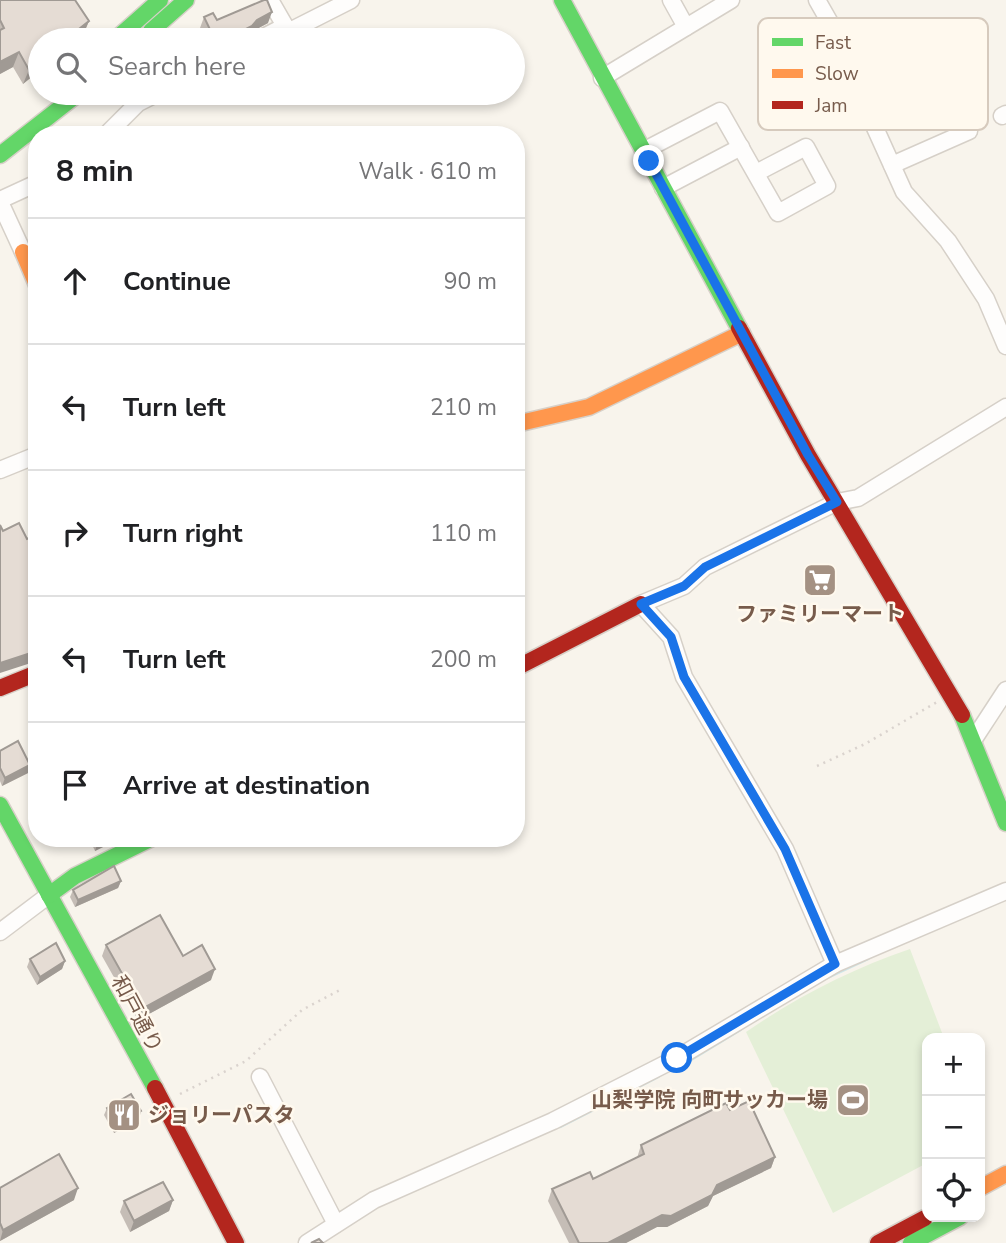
<!DOCTYPE html>
<meta charset="utf-8">
<style>
body{margin:0;font-family:"Nunito Sans","Noto Sans JP",sans-serif;background:#f2f2f2;color:#202124}
.controls{position:absolute;right:21px;bottom:21px;display:grid;overflow:hidden;border-radius:14px;box-shadow:0 4px 10px #0003}
.controls button{width:63px;height:63px;display:grid;place-items:center;padding:0;border:0;border-bottom:2px solid #e0e0e0;background:#fff;color:#202124;font:35px sans-serif}
.stop{position:absolute;width:21px;height:21px;margin:-16px;border:5px solid #1a73e8;border-radius:50%;background:#fff}
.stop.end{background:#1a73e8;border-color:#fff;box-shadow:0 2px 7px #0008}
.list{margin:0;padding:0;list-style:none}
h2{display:flex;justify-content:space-between;align-items:center;height:91px;margin:0;padding:0 28px;font-size:30px}
h2 small{font-size:23px;font-weight:400;color:#757577}
.list li{display:grid;grid-template-columns:46px 1fr auto;gap:21px;align-items:center;box-sizing:border-box;height:126px;padding:0 28px;border-top:2px solid #e0e0e0}
.list b{display:block;font-size:26px;white-space:nowrap}
.list em{font-size:23px;font-style:normal;color:#757577}
.icon{flex:none;width:38px;height:38px;fill:none;stroke:currentColor;stroke-width:2;stroke-linecap:round;stroke-linejoin:round}
.map{position:relative;flex:none;width:1006px;height:1243px;overflow:hidden}
.search{position:absolute;background:#fff;box-shadow:0 4px 10px #0003;left:28px;top:28px;width:497px;height:77px;display:flex;align-items:center;gap:18px;box-sizing:border-box;padding:0 24px;border-radius:38px;color:#757577;font-size:26px}
.panel{position:absolute;background:#fff;box-shadow:0 4px 10px #0003;left:28px;top:126px;width:497px;height:721px;border-radius:28px}
.map>svg:first-child{display:block}
.green{fill:#e4efd7}
.lines{fill:none;stroke-linecap:round;stroke-linejoin:round}
.stream{stroke:#cde6e8;stroke-width:4.5}
.street-casing{stroke:#d6d0c8;stroke-width:19}
.fast-casing{stroke:#d7d0c8;stroke-width:19}
.slow-casing{stroke:#d7d0c8;stroke-width:19}
.jam-casing{stroke:#d7d0c8;stroke-width:19}
.path{stroke:#dad3ce;stroke-width:2.5;stroke-dasharray:2 5;stroke-linecap:butt}
.street{stroke:#fefdfc;stroke-width:16}
.fast{stroke:#63d668;stroke-width:16}
.slow{stroke:#ff974d;stroke-width:16}
.jam{stroke:#b3261e;stroke-width:16}
.wall{fill:#c5bdb6}
.shaded-wall{fill:#a09a94}
.building{fill:#e5dcd4;stroke:#a09a94;stroke-width:2}
.route{stroke:#1a73e8;stroke-width:9}
.labels{text-anchor:middle;stroke-width:5;stroke-linejoin:round;paint-order:stroke}
.poi-label{font-size:21px;font-weight:bold;fill:#775b4b;stroke:#fff9ee}
.street-label{font-size:21px;fill:#775b4b;stroke:#fff9ee}
.key{fill:#fff9ee;stroke:#d6cabd;stroke-width:2}
.key-label{font-size:19px;fill:#775b4b}
</style>
<div class="map">
<svg width="1006" height="1243" viewBox="0 0 1006 1243">
<rect width="100%" height="100%" fill="#f8f4ec"/>
<path class="green" d="M910 949 944 1038H927V1163L833 1213 746 1032C797 997 851 969 910 949Z"/>
<g class="lines">
<g class="stream">
<polyline points="825,978 868,958"/>
<polyline points="684,1063 740,1029"/>
<polyline points="560,1126 658,1076"/>
</g>
<g class="street-casing">
<g id="street">
<polyline points="671,0 686,27"/>
<polyline points="817,0 853,63 862,99 904,192 948,241 986,299 1006,346"/>
<polyline points="285,26 288,32 351,0"/>
<polyline points="258,40 285,26 270,0"/>
<polyline points="602,78 731,0"/>
<polyline points="1002,116 1006,114"/>
<polyline points="106,135 138,103 158,93"/>
<polyline points="643,151 720,111 778,213 827,186 806,147 756,173"/>
<polyline points="892,165 969,131"/>
<polyline points="663,188 741,147"/>
<polyline points="0,200 37,183"/>
<polyline points="0,202 23,252"/>
<polyline points="0,470 37,455"/>
<polyline points="974,739 1006,690"/>
<polyline points="0,932 49,895"/>
<polyline points="835,964 785,849 684,677 671,637 641,604 684,586 705,567 837,502 858,498 1006,407"/>
<polyline points="260,1077 336,1224"/>
<polyline points="307,1243 374,1200 553,1121 677,1058 835,964 1006,891"/>
</g>
</g>
<g class="fast-casing">
<g id="fast">
<polyline points="562,0 739,328"/>
<polyline points="151,31 186,0"/>
<polyline points="115,40 160,0"/>
<polyline points="0,155 79,93"/>
<polyline points="962,715 1006,823"/>
<polyline points="0,805 155,1088"/>
<polyline points="49,895 75,876 152,838"/>
<polyline points="911,1243 960,1217"/>
</g>
</g>
<g class="slow-casing">
<g id="slow">
<polyline points="23,252 37,285"/>
<polyline points="516,424 589,407 742,333"/>
<polyline points="980,1188 1006,1174"/>
</g>
</g>
<g class="jam-casing">
<g id="jam">
<polyline points="739,328 808,455 962,715"/>
<polyline points="516,668 641,604"/>
<polyline points="0,688 37,673"/>
<polyline points="155,1088 236,1243"/>
<polyline points="878,1243 925,1218"/>
</g>
</g>
<g class="path">
<polyline points="817,766 865,744 937,702"/>
<polyline points="180,1094 246,1061 302,1010 340,990"/>
</g>
<use href="#street" class="street"/>
<use href="#fast" class="fast"/>
<use href="#slow" class="slow"/>
<use href="#jam" class="jam"/>
</g>
<g class="wall">
<polygon points="0,0 89,21 83,35 77,40 40,40 40,70 23,84 13,67 0,74"/>
<polygon points="204,17 217,20 268,23 253,31 248,38 243,40 206,40 200,28"/>
<polygon points="0,751 30,765 28,773 2,786 0,781"/>
<polygon points="89,838 121,838 95,851"/>
<polygon points="121,881 118,888 75,907 70,897 73,890"/>
<polygon points="106,945 183,956 211,980 138,1020 102,956"/>
<polygon points="30,959 65,961 62,969 37,985 27,967"/>
<polygon points="107,1108 141,1111 139,1119 114,1133 104,1115"/>
<polygon points="730,1110 775,1157 771,1168 713,1196 708,1206 667,1227 657,1227 626,1243 569,1243 548,1201 552,1189 593,1179 637,1158 641,1145"/>
<polygon points="0,1188 74,1200 0,1241"/>
<polygon points="173,1200 169,1211 130,1232 120,1212 124,1201"/>
</g>
<g class="shaded-wall">
<polygon points="272,12 268,23 253,31 248,38 243,40 224,40 257,20"/>
<polygon points="89,21 83,35 77,40 65,40"/>
<polygon points="19,52 13,67 0,74 0,62"/>
<polygon points="40,60 40,70 23,84 29,70"/>
<polygon points="37,651 37,661 0,673 0,663"/>
<polygon points="30,765 28,773 2,786 5,778"/>
<polygon points="101,838 121,838 95,851 99,839"/>
<polygon points="121,881 118,888 75,907 78,900"/>
<polygon points="65,961 62,969 37,985 40,977"/>
<polygon points="215,969 211,980 138,1020 142,1009"/>
<polygon points="141,1111 139,1119 114,1133 117,1125"/>
<polygon points="775,1157 771,1168 713,1196 708,1206 667,1227 657,1227 626,1243 608,1243 717,1185"/>
<polygon points="78,1188 74,1200 0,1241 3,1230"/>
<polygon points="173,1200 169,1211 130,1232 134,1221"/>
</g>
<g class="building">
<polygon points="0,0 75,0 89,21 65,40 40,40 40,60 29,70 19,52 0,62 0,30 4,28 0,20"/>
<polygon points="264,0 267,0 272,12 257,20 252,26 224,40 215,40 204,17 213,13 217,20"/>
<polygon points="19,523 27,539 36,535 37,536 37,651 0,663 0,525 3,531"/>
<polygon points="18,741 30,765 5,778 0,768 0,751"/>
<polygon points="114,866 121,881 78,900 73,890"/>
<polygon points="160,915 183,956 202,945 215,969 142,1009 106,945"/>
<polygon points="56,943 65,961 40,977 30,959"/>
<polygon points="131,1094 141,1111 117,1125 107,1108"/>
<polygon points="749,1101 775,1157 717,1185 712,1195 671,1216 662,1215 608,1243 579,1243 552,1189 590,1172 593,1179 644,1154 641,1145 726,1103 730,1110"/>
<polygon points="59,1154 78,1188 3,1230 0,1223 0,1188"/>
<polygon points="163,1182 173,1200 134,1221 124,1201"/>
<polygon points="319,1239 323,1243 311,1243"/>
</g>
<g class="lines">
<polyline class="route" points="649,161 808,455 837,502 705,567 684,586 641,604 671,637 684,677 785,849 835,964 677,1058"/>
</g>
<defs>
<g id="supermarket-square" transform="scale(1.75)"><rect x="-9" y="-9" width="18" height="18" rx="4" fill="#a49183" stroke="#fff9ee"/><path d="M-6-5.5h2.5l.6 2H6L4.5 2H-2.5L-4.4-4H-6ZM-1.5 3.2a1.3 1.3 0 1 0 .1 0ZM3 3.2a1.3 1.3 0 1 0 .1 0Z" fill="#fff"/></g>
<g id="stadium-square" transform="scale(1.75)"><rect x="-9" y="-9" width="18" height="18" rx="4" fill="#a49183" stroke="#fff9ee"/><path d="M0-5a6.5 5 0 1 0 0 10a6.5 5 0 1 0 0-10ZM-3.5-1.8h7v3.6h-7Z" fill="#fff"/></g>
<g id="restaurant-square" transform="scale(1.75)"><rect x="-9" y="-9" width="18" height="18" rx="4" fill="#a49183" stroke="#fff9ee"/><path d="M-5-6h1v4h1v-4h1v4h1v-4h1v5L-1.5 .5V6h-2V.5L-5-1ZM5-6V6H3V1.5H1.5Q1.5-4 5-6Z" fill="#fff"/></g>
</defs>
<g fill-rule="evenodd">
<use href="#supermarket-square" x="820" y="580"/>
<use href="#stadium-square" x="853" y="1100"/>
<use href="#restaurant-square" x="124" y="1115"/>
</g>
<g class="labels">
<g class="poi-label">
<text x="820" y="621">ファミリーマート</text>
<text x="828" y="1107" text-anchor="end">山梨学院 向町サッカー場</text>
<text x="148" y="1122" text-anchor="start">ジョリーパスタ</text>
</g>
<g class="street-label">
<text transform="translate(137 1014) rotate(62)" y="7">和戸通り</text>
</g>
</g>
<rect x="758" y="18" width="230" height="112" rx="10" class="key"/>
<rect x="772" y="38" width="31" height="8" fill="#63d668"/>
<rect x="772" y="69" width="31" height="9" fill="#ff974d"/>
<rect x="772" y="101" width="31" height="8" fill="#b3261e"/>
<g class="key-label">
<text x="815" y="49">Fast</text>
<text x="815" y="80">Slow</text>
<text x="815" y="112">Jam</text>
</g>
</svg>
<div class="controls">
<button>+</button>
<button>−</button>
<button><svg class="icon" aria-label="locate" viewBox="0 0 24 24"><circle cx="12" cy="12" r="6"/><path d="M12 2v4M12 18v4M2 12h4M18 12h4"/></svg></button>
</div>
<div class="stop" style="left:677px;top:1058px"></div>
<div class="stop end" style="left:649px;top:161px"></div>
<div class="search"><svg class="icon" aria-label="search" viewBox="0 0 24 24"><circle cx="10" cy="10" r="6"/><path d="M15 15l6 6"/></svg>Search here</div>
<section class="panel">
<h2>8 min<small>Walk · 610 m</small></h2>
<ul class="list">
<li><svg class="icon" aria-label="ahead" viewBox="0 0 24 24"><path d="M12 20V5M6 11l6-6 6 6"/></svg><div><b>Continue</b></div><em>90 m</em></li>
<li><svg class="icon" aria-label="left" viewBox="0 0 24 24"><path d="M17 20v-9H6M10 6l-5 5 5 5"/></svg><div><b>Turn left</b></div><em>210 m</em></li>
<li><svg class="icon" aria-label="right" viewBox="0 0 24 24"><path d="M7 20v-9h11M14 6l5 5-5 5"/></svg><div><b>Turn right</b></div><em>110 m</em></li>
<li><svg class="icon" aria-label="left" viewBox="0 0 24 24"><path d="M17 20v-9H6M10 6l-5 5 5 5"/></svg><div><b>Turn left</b></div><em>200 m</em></li>
<li><svg class="icon" aria-label="arrive" viewBox="0 0 24 24"><path d="M6 21V4h12l-3 4 3 4H6"/></svg><div><b>Arrive at destination</b></div></li>
</ul>
</section>
</div>
